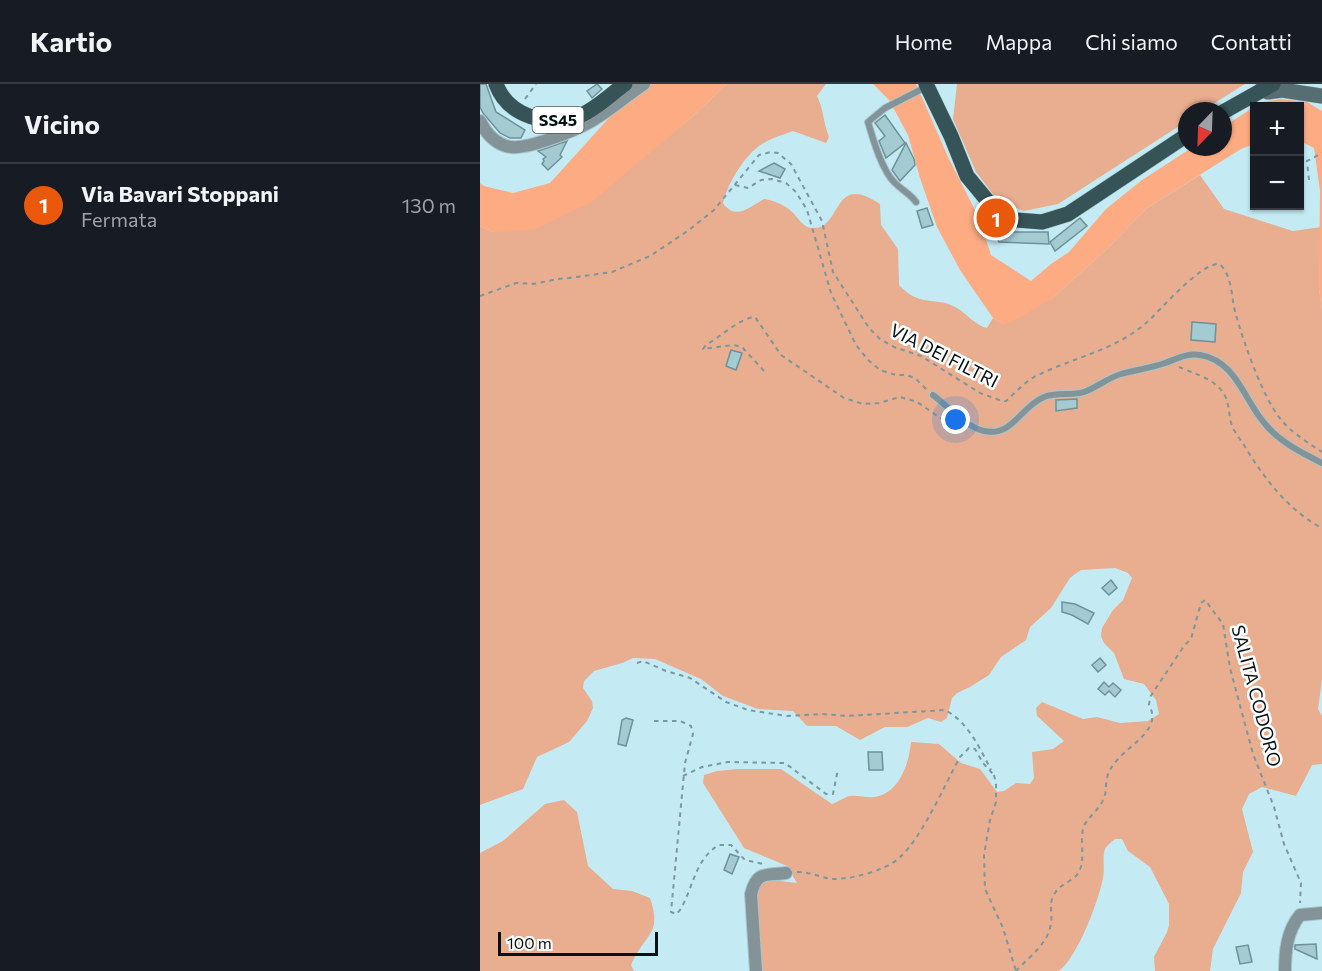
<!DOCTYPE html>
<html lang="it">
<meta charset="utf-8">
<style>
body{margin:0;font-family:Commissioner,sans-serif;background:#20242c;color:#f1f3f6}
.controls{position:absolute;right:18px;top:18px;display:grid;overflow:hidden;border-radius:0px;box-shadow:0 2px 4px #0004}
.controls button{width:54px;height:54px;display:grid;place-items:center;padding:0;border:0;border-bottom:2px solid #363941;background:#171b24;color:#f1f3f6;font:30px sans-serif}
.compass{position:absolute;left:698px;top:18px;width:54px;height:54px;border-radius:50%;background:#171b24;box-shadow:0 2px 4px #0004;rotate:203deg}
.scale{position:absolute;left:18px;bottom:15px;width:160px;box-sizing:border-box;padding-left:6px;border:3px solid #051215;border-top:0;font-size:16px;line-height:21px;white-space:nowrap;color:#051215;-webkit-text-stroke:4px #fff;paint-order:stroke}
.you{position:absolute;left:476px;top:336px;width:21px;height:21px;margin:-15px;border:4px solid #fff;border-radius:50%;background:#1a73e8;box-shadow:0 0 0 9px #1a73e833}
.badge{display:grid;place-items:center;width:39px;height:39px;border-radius:50%;background:#ea580c;color:#fff;font-size:20px;font-weight:700}
.pin{position:absolute;translate:-50% -50%;border:3px solid #fff;box-shadow:0 2px 6px #0006}
.list{margin:0;padding:0;list-style:none}
h2{display:flex;justify-content:space-between;align-items:center;height:78px;margin:0;padding:0 24px;font-size:26px}
h2 small{font-size:20px;font-weight:400;color:#9ea1a6}
.list li{display:grid;grid-template-columns:39px 1fr auto;gap:18px;align-items:center;box-sizing:border-box;height:84px;padding:0 24px;border-top:2px solid #363941}
.list b{display:block;font-size:22px;white-space:nowrap}
.list p{margin:0;font-size:20px;white-space:nowrap;color:#9ea1a6}
.list em{font-size:20px;font-style:normal;color:#9ea1a6}
.map{position:relative;flex:none;width:842px;height:887px;overflow:hidden}
header{display:flex;align-items:center;gap:36px;box-sizing:border-box;height:84px;padding:0 30px;background:#171b24;border-bottom:2px solid #363941}
header strong{font-size:28px}
nav{display:flex;gap:33px;margin-inline-start:auto;font-size:21px}
main{display:flex}
aside{flex:1;background:#171b24}
.map>svg:first-child{display:block}
.green{fill:#e9ad8f}
.water{fill:#fdab82}
.building{fill:#a4cad2;stroke:#6e929a;stroke-width:1.5}
.lines{fill:none;stroke-linecap:round;stroke-linejoin:round}
.lane-casing{stroke:#a5c8cf;stroke-width:8}
.street-casing{stroke:#a5c8cf;stroke-width:14}
.secondary-casing{stroke:#a5c8cf;stroke-width:16}
.primary-casing{stroke:#a5c8cf;stroke-width:16}
.path{stroke:#7b989e;stroke-width:2;stroke-dasharray:4.5 4.5;stroke-linecap:butt}
.lane{stroke:#849397;stroke-width:6}
.street{stroke:#849397;stroke-width:12}
.secondary{stroke:#566e72;stroke-width:15}
.primary{stroke:#365358;stroke-width:15}
.labels{text-anchor:middle;stroke-width:5;stroke-linejoin:round;paint-order:stroke}
.shield{fill:#fff;stroke:#50595b;stroke-width:1.5}
.shield-label{font-size:16px;font-weight:bold;fill:#051215}
.street-label{font-size:18px;fill:#051215;stroke:#fff}
</style>
<header>
<strong>Kartio</strong>
<nav><a>Home</a><a>Mappa</a><a>Chi siamo</a><a>Contatti</a></nav>
</header>
<main>
<aside>
<h2>Vicino<small></small></h2>
<ul class="list">
<li><span class="badge">1</span><div><b>Via Bavari Stoppani</b><p>Fermata</p></div><em>130 m</em></li>
</ul>
</aside>
<div class="map">
<svg width="842" height="887" viewBox="0 0 842 887">
<rect width="100%" height="100%" fill="#c4ebf3"/>
<g class="green">
<path d="M247 0H346L337 12C344 26 343 38 349 53L346 59 313 47C303 51 291 54 282 60 265 70 247 101 243 119 255 137 270 123 284 115 292 116 303 120 310 126 318 132 322 145 335 144 362 142 353 88 400 120L401 141 418 165 419 201C440 224 455 212 475 223 487 229 494 241 507 244L513 234 523 240 574 213 628 164 667 124 720 91 744 125 813 147 841 143 839 205 842 226V596L838 625 842 632V680L832 681 816 712 782 703 769 710 762 725 773 768 763 788 761 809 733 865 730 887H675L674 873 687 848 689 841V820L670 783 648 767 642 755H635C632 757 627 762 625 765 622 773 625 785 623 794 619 816 597 874 579 887H279V847L276 808 283 795 317 799 307 782 264 764 223 699 224 691 237 687 258 685H301L352 720C358 718 364 713 370 712 378 711 386 714 394 713 419 710 429 680 431 658L459 660 481 679 500 685 517 708 524 707 536 699 550 700 554 694 552 668 573 665 584 657 557 632 556 624 562 618 603 635 617 633 640 639 668 637 679 630 676 616 664 600 644 595 634 569 624 559 621 552 622 544 633 526 643 516 652 494 648 489 635 484 601 486 595 490 590 494 571 524 550 543 546 556 521 573 509 591 490 603 477 609 472 614 467 634 461 638 448 634 427 643H405L380 656 356 642H327L313 627 278 625 243 612 221 595 175 575 153 574 142 579 114 587 104 597 103 604 112 617 113 624 107 637 89 658 57 673 43 705 0 721V142L13 148 173 65 211 34Z"/>
<polygon points="477,0 765,0 722,27 707,27 707,37 578,120 544,127 518,117 496,88 473,35"/>
<path d="M84 716 97 728 108 782 133 805 152 807 170 814C183 851 164 850 151 881L154 887H0V769L23 757 65 720Z"/>
</g>
<g class="water">
<polygon points="170,0 247,0 211,34 112,118 54,146 13,148 0,142 0,99 4,102 33,109 70,99 137,25"/>
<polygon points="393,0 436,0 469,75 498,132 511,171 551,197 571,180 589,168 626,125 662,96 713,63 743,63 743,43 774,23 774,60 761,65 667,124 628,164 574,213 534,237 523,240 513,234 480,186 457,143 440,94 428,51 409,16"/>
<polygon points="801,15 827,18 842,27 842,226 839,205 840,107 834,64 820,57 820,22 775,22 782,18"/>
</g>
<g class="building">
<polygon points="0,0 6,0 16,28 45,46 41,54 30,54 20,49 3,29 0,23"/>
<polygon points="117,0 122,5 112,14 107,7"/>
<polygon points="405,31 425,59 406,74 399,57 405,52 395,39"/>
<polygon points="87,57 80,71 82,73 68,86 62,80 64,77 63,75 66,73 58,67"/>
<polygon points="426,59 434,75 435,81 420,97 412,86"/>
<polygon points="294,79 305,85 300,94 279,87"/>
<polygon points="447,124 453,141 442,144 437,127"/>
<polygon points="600,134 607,142 575,167 570,158"/>
<polygon points="521,143 528,148 568,148 569,160 519,158 514,147"/>
<polygon points="712,238 736,240 735,258 711,256"/>
<polygon points="251,266 262,269 256,286 246,282"/>
<polygon points="597,315 597,324 576,327 576,316"/>
<polygon points="631,496 637,504 629,511 622,504"/>
<polygon points="582,518 595,520 614,529 608,540 592,531 582,528"/>
<polygon points="620,574 626,581 618,588 612,581"/>
<polygon points="624,598 629,603 633,599 641,606 635,613 629,607 625,611 618,605"/>
<polygon points="146,634 153,636 146,662 138,660 142,636"/>
<polygon points="388,668 402,668 403,686 389,686"/>
<polygon points="250,770 259,773 252,790 244,786"/>
<polygon points="836,860 837,875 815,865 815,861"/>
<polygon points="768,861 772,878 760,880 756,863"/>
</g>
<g class="lines">
<g class="lane-casing">
<g id="lane">
<path d="M436 118C430 110 422 106 415 99 402 87 393 55 388 38L405 24 446 3"/>
<path d="M453 311C469 323 484 342 504 347 533 353 540 323 564 313 577 308 592 312 604 308 617 303 628 294 641 290 655 286 671 284 685 279 697 275 706 269 720 271 757 277 764 317 786 341 800 358 822 369 842 379"/>
</g>
</g>
<g class="street-casing">
<g id="street">
<path d="M0 37C6 49 16 61 31 63 49 65 94 47 110 38 129 27 146 12 164 0"/>
<path d="M276 887 271 810C277 786 286 792 306 789"/>
<path d="M805 887C805 867 807 847 820 831L842 829"/>
</g>
</g>
<g class="secondary-casing">
<polyline id="secondary" points="782,5 788,8 802,6 842,12"/>
</g>
<g class="primary-casing">
<g id="primary">
<path d="M16 0C28 33 68 43 99 32 115 26 131 10 145 0"/>
<polyline points="446,0 471,52 487,92 511,121 522,130 536,136 562,138 588,130 707,51"/>
<polyline points="743,28 793,0"/>
</g>
</g>
<g class="path">
<polyline points="45,15 56,0"/>
<polyline points="829,96 827,77 842,69"/>
<polyline points="255,101 268,104 281,96 292,95 306,99 316,108 327,126 351,209 376,261 388,276 400,286 416,291 426,291 435,294 447,306"/>
<path d="M0 212 36 199 54 200 77 195 89 194 132 188 170 172 209 146 234 126 279 71 291 68 298 69 311 80 342 137 353 188 389 244 400 255 414 263 441 272 500 309 522 317H526C535 309 544 299 554 293 591 274 634 267 666 239 681 226 720 179 739 180 753 190 751 216 756 231 764 259 782 311 799 333 810 348 827 358 842 368"/>
<path d="M699 283C713 289 732 294 742 307 750 317 748 330 752 342 755 349 760 355 764 361 782 392 810 428 842 444"/>
<path d="M284 287 262 263 253 261 223 265 226 261C240 253 260 234 275 233L301 271 364 314 383 320 399 319 420 313 437 318 465 337H470"/>
<path d="M157 579 163 577 186 587 210 594 246 618 268 626 307 632 342 630 367 632 465 626C487 637 500 664 511 686"/>
<path d="M174 637H200L211 642 213 650 205 679 191 828 196 830C204 826 213 793 219 783 224 773 230 767 238 761H251L265 776 283 780"/>
<polyline points="514,691 516,700 516,718 510,736 504,771 505,805 523,844 536,887"/>
<polyline points="203,692 222,683 248,678 305,679 346,710 353,710 358,685"/>
<path d="M317 788C332 788 341 794 353 795 372 795 404 787 418 775 441 756 465 700 480 673L489 664 495 665 503 679 513 690"/>
<path d="M536 887C547 875 566 861 570 844 574 831 567 821 575 809 580 800 594 797 599 788 606 774 599 754 604 742 608 733 619 726 623 716 627 709 625 702 627 694 633 665 686 651 669 621L670 613 704 562 711 555 721 519 725 516 743 540 750 584 773 670 794 723 804 760 821 799 820 819"/>
</g>
<use href="#lane" class="lane"/>
<use href="#street" class="street"/>
<use href="#secondary" class="secondary"/>
<use href="#primary" class="primary"/>
</g>
<g class="labels">
<rect class="shield" x="52.5" y="23" width="51" height="26" rx="4.5"/>
<g class="shield-label">
<text x="78" y="42">SS45</text>
</g>
<g class="street-label">
<text transform="translate(464 272) rotate(27)" y="6">VIA DEI FILTRI</text>
<text transform="translate(776 612) rotate(75)" y="6">SALITA CODORO</text>
</g>
</g>
</svg>
<div class="controls">
<button>+</button>
<button>−</button>
</div>
<svg class="compass" viewBox="-18 -18 36 36"><path d="M0-13l5 13h-10z" fill="#e53935"/><path d="M0 13l5-13h-10z" fill="#9ea1a6"/></svg>
<div class="scale">100 m</div>
<div class="you"></div>
<div class="pin badge" style="left:516px;top:134px">1</div>
</div>
</main>
